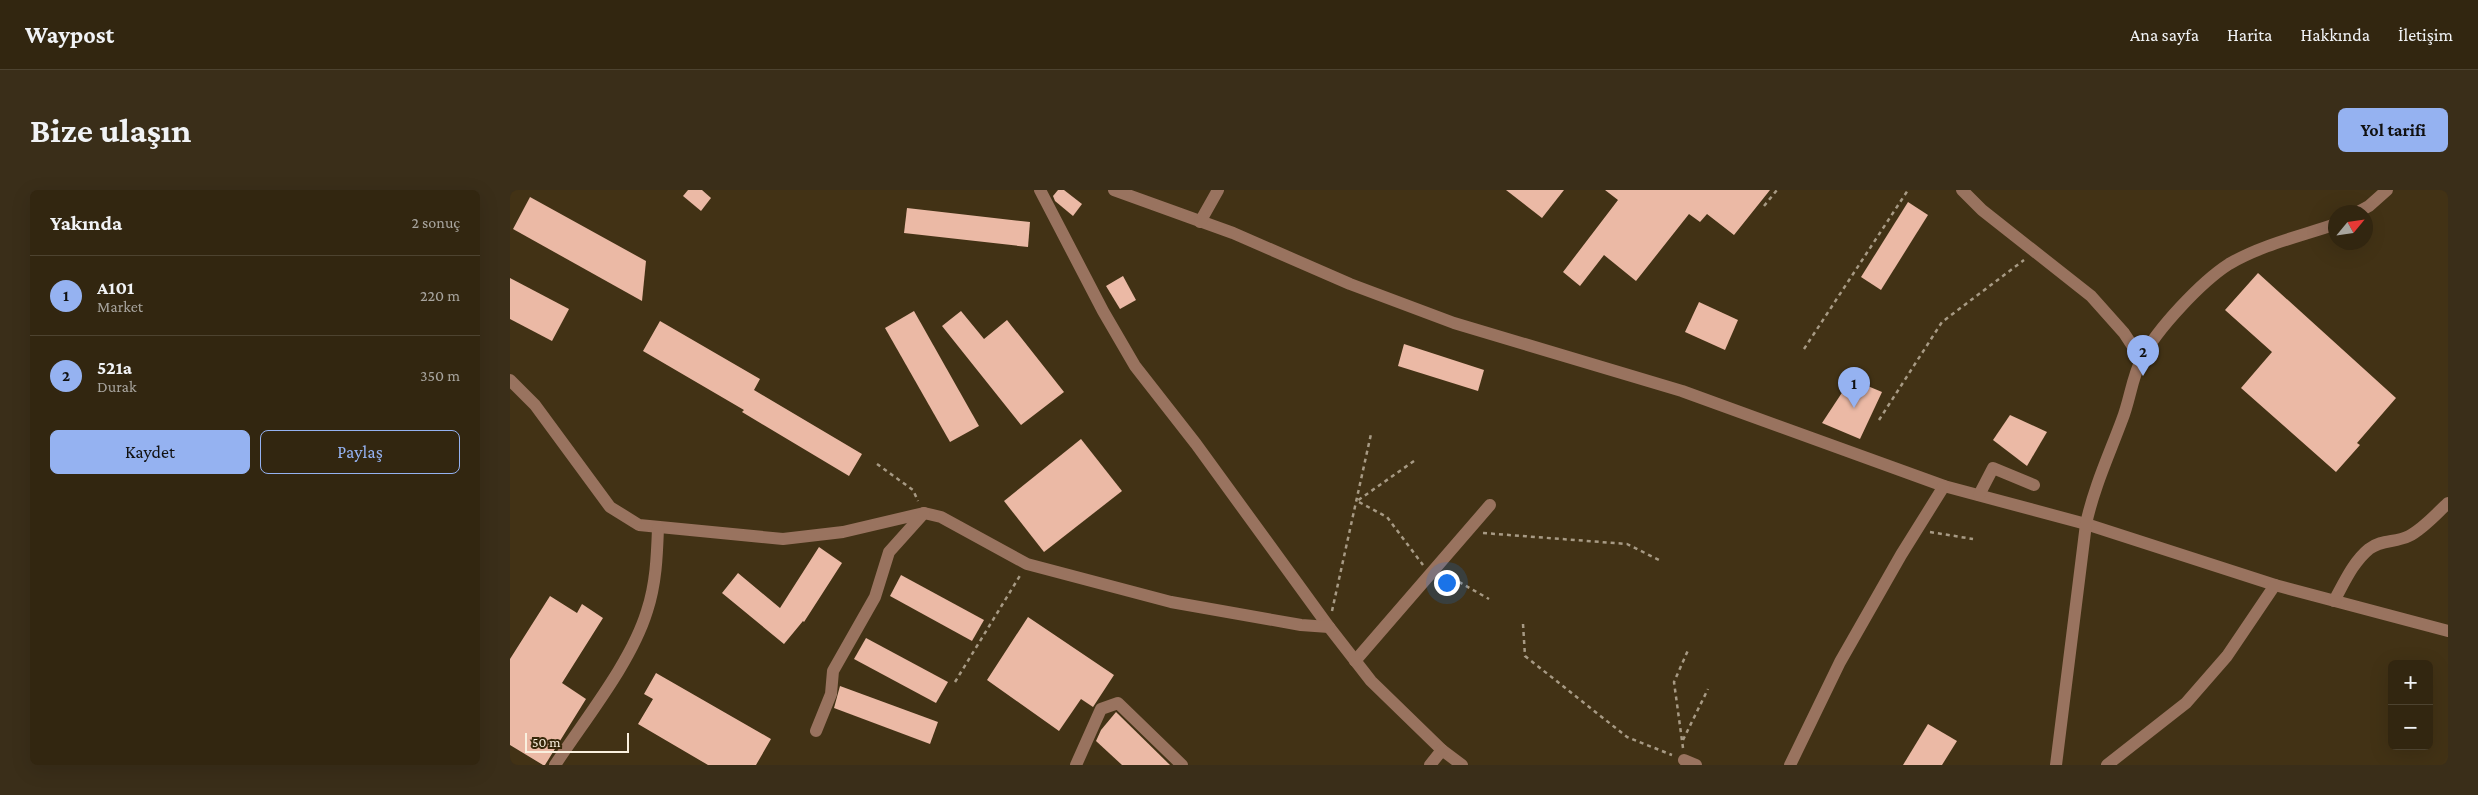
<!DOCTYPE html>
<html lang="tr">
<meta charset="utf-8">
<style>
body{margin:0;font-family:"Crimson Pro",serif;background:#3a2e19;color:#f1f3f6}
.controls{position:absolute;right:15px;bottom:15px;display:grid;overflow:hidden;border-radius:8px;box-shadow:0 5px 20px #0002}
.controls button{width:45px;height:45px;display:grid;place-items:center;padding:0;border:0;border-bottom:1px solid #4d4330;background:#322610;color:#f1f3f6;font:25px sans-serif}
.compass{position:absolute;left:1818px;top:15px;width:45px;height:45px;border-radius:50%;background:#322610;box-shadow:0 5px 20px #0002;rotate:61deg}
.scale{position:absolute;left:15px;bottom:12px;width:104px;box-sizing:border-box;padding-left:5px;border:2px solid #faf0df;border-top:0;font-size:14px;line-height:18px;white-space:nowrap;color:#faf0df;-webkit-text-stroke:4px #37280a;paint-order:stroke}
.you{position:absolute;left:936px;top:392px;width:18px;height:18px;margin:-12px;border:4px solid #fff;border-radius:50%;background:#1a73e8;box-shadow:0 0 0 8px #1a73e833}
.badge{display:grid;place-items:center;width:32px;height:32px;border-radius:50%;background:#95b2f1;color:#111;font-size:16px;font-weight:700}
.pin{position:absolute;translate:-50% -41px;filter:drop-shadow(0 1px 2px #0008)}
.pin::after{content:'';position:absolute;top:26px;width:18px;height:15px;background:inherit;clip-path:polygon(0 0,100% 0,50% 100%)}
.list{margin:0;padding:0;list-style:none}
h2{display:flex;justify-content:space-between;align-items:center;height:65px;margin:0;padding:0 20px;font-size:21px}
h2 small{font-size:16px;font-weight:400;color:#a8a59f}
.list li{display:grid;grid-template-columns:32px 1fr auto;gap:15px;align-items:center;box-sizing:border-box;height:80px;padding:0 20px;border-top:1px solid #4d4330}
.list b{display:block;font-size:19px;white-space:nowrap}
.list p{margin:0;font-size:16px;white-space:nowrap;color:#a8a59f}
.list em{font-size:16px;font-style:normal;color:#a8a59f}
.actions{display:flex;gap:10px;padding:15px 20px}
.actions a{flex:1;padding:11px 0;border:1px solid #95b2f1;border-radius:8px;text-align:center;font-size:18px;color:#95b2f1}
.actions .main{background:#95b2f1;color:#111}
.map{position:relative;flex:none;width:1938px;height:575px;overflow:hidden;border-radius:8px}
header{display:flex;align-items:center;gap:30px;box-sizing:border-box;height:70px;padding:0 25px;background:#322610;border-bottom:1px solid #4d4330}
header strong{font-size:24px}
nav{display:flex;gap:28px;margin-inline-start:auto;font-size:18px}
.intro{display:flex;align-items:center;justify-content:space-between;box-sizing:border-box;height:120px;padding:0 30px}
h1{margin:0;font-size:35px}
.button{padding:12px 22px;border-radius:8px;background:#95b2f1;color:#111;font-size:18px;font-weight:700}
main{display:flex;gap:30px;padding:0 30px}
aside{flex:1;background:#322610;border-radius:8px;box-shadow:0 5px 20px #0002}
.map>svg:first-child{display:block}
.building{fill:#ebb9a5}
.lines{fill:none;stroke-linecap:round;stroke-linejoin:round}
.path{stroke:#a79a84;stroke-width:2.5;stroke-dasharray:4 4;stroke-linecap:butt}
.minor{stroke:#99735f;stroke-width:12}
</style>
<header>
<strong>Waypost</strong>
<nav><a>Ana sayfa</a><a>Harita</a><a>Hakkında</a><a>İletişim</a></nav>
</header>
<div class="intro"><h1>Bize ulaşın</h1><a class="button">Yol tarifi</a></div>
<main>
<aside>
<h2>Yakında<small>2 sonuç</small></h2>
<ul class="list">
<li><span class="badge">1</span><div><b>A101</b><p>Market</p></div><em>220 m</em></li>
<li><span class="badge">2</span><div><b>521a</b><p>Durak</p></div><em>350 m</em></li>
</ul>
<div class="actions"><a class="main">Kaydet</a><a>Paylaş</a></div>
</aside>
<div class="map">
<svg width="1938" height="575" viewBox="0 0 1938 575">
<rect width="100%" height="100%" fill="#423215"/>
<g class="building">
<polygon points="178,0 192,0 201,8 191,21 173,6"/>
<polygon points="548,0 554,0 572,14 563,26 545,11 543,6"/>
<polygon points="996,0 1054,0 1032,28"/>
<polygon points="1095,0 1260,0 1224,45 1197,24 1190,32 1179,24 1126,91 1094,65 1070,96 1053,82 1108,10"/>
<polygon points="20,7 136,71 132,111 3,39"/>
<polygon points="1398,12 1418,25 1371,100 1351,87"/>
<polygon points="397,18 520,32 518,57 394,43"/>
<polygon points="1748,83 1886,208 1847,253 1850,255 1826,282 1731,198 1762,162 1715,120"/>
<polygon points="613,86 626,110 610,119 596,96"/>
<polygon points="0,88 59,119 42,151 0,129"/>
<polygon points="1189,112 1228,130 1215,160 1175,142"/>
<polygon points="404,121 469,236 440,252 375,138"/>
<polygon points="451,121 474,149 497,130 554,202 511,235 432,136"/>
<polygon points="150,131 250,189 244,200 352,264 339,286 232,222 234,220 133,161"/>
<polygon points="894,154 974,180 968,201 888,176"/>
<polygon points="1341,189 1372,202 1350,249 1312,233"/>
<polygon points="1500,225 1537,242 1517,276 1483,250"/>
<polygon points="571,249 612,301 534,362 494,311"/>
<polygon points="309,357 332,373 294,432 293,431 274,454 212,403 228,383 270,418"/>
<polygon points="391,385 474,430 462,451 380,406"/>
<polygon points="40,406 67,423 72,414 93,428 52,493 76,509 35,575 33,575 0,555 0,469"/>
<polygon points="518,427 604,485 583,517 571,509 549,541 477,490"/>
<polygon points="356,448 438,492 426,513 344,469"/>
<polygon points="146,483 261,549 246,575 198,575 128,534 143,509 134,504"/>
<polygon points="330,496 428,532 420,554 324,518"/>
<polygon points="606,522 660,575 612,575 586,551 591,540"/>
<polygon points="1418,534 1447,551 1432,575 1393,575"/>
</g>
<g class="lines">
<g class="path">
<polyline points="1254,16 1267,0"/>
<polyline points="1294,159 1398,0"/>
<polyline points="1369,230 1432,132 1514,70"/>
<polyline points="904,271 847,311 877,327 913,375"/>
<polyline points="367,274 403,300 408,311"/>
<polyline points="1420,342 1463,349"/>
<polyline points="973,343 1117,354 1151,371"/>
<polyline points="935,384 979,409"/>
<polyline points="822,421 861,244"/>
<polyline points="1013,434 1015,466 1117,547 1162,565"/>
<polyline points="445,492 511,384"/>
<polyline points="1173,550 1198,499"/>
<polyline points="1173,558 1164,492 1179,458"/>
</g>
<g class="minor">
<polyline points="530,0 593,121 625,176 686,254 819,437 861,491 932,560 952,575"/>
<polyline points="604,0 723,43 840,94 944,133 1172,201 1434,296 1576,334 1765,395 1938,441"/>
<polyline points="1452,0 1472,20 1581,106 1614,143 1631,169"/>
<polyline points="1848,22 1859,16 1877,0"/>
<polyline points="690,32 708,0"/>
<polyline points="0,190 25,215 100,317 129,335 273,349 333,342 414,323 431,327 517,374 661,412 791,435 819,437"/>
<polyline points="1469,305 1483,278 1524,295"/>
<path d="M1824 411C1834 393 1843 372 1859 359 1872 349 1885 353 1899 346 1913 339 1926 324 1938 313"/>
<polyline points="845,471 980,315"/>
<polyline points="306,541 321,504 323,481 365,407 379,362 414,323"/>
<polyline points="1174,570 1186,575"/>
<path d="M45 575C75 529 121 473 137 421 146 394 147 366 148 338"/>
<polyline points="566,575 591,519 608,513 672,575"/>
<polyline points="920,575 932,560"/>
<polyline points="1280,575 1330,472 1391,365 1434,296"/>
<path d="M1546 575 1576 334C1584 297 1599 265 1612 230 1620 210 1622 187 1632 168 1647 139 1691 92 1719 74 1751 55 1791 46 1826 34"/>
<polyline points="1597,575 1676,513 1717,466 1765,395"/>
</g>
</g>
</svg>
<div class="controls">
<button>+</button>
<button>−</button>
</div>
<svg class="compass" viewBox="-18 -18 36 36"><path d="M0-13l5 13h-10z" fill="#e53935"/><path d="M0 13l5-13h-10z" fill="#a8a59f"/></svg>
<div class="scale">50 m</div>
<div class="you"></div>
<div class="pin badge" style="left:1344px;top:218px">1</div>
<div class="pin badge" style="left:1633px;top:186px">2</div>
</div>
</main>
